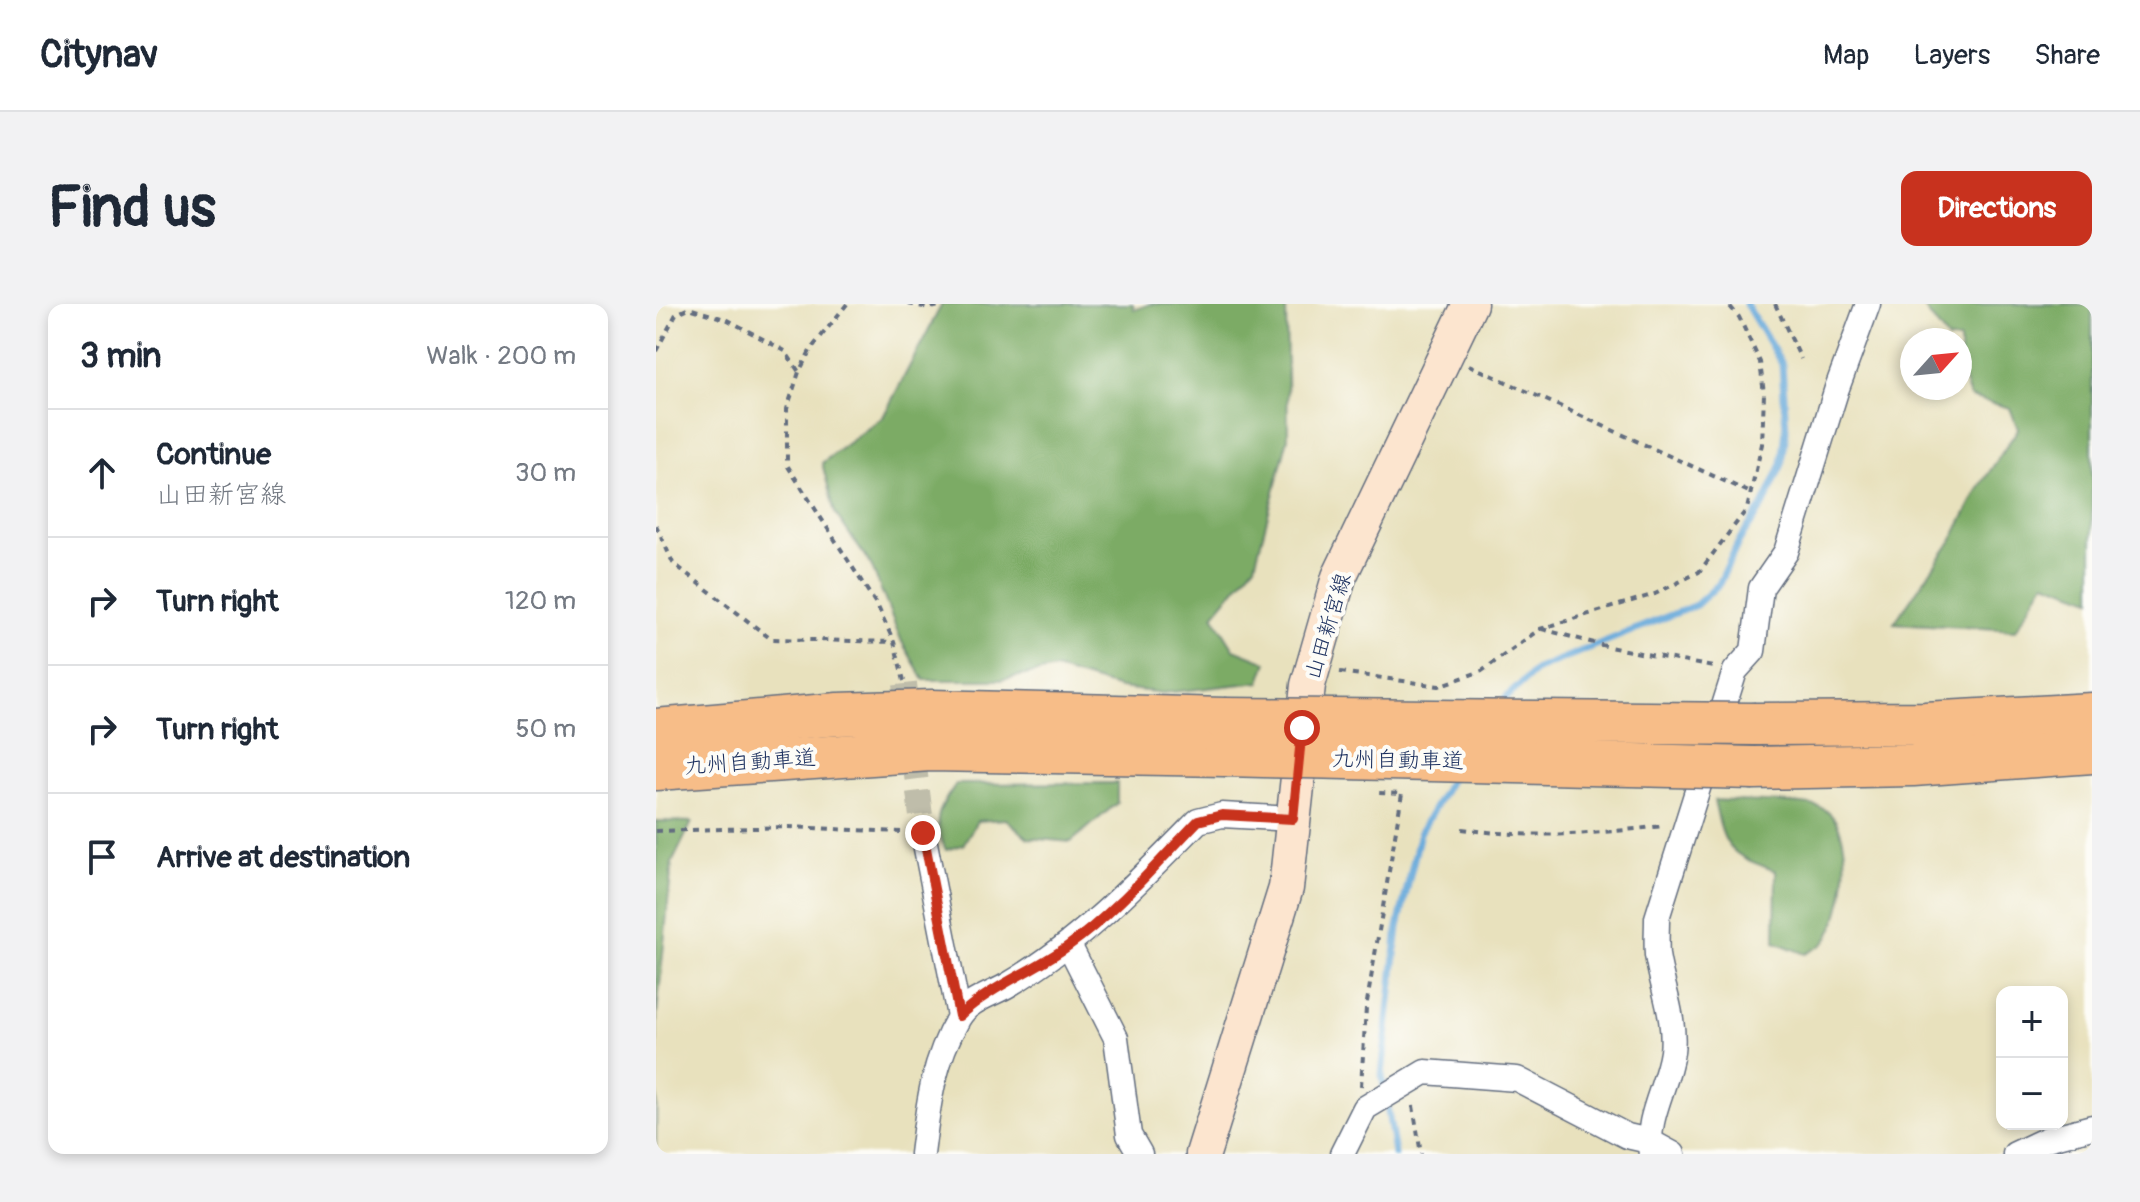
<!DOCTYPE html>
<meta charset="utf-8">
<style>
body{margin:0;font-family:Pangolin,"Klee One",sans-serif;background:#f2f2f3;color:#1f2937}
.controls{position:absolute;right:24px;bottom:24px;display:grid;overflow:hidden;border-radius:16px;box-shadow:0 4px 12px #0003}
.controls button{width:72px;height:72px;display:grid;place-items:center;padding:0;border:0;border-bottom:2px solid #e0e1e3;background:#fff;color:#1f2937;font:40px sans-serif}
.compass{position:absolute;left:1244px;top:24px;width:72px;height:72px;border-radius:50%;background:#fff;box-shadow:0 4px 12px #0003;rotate:63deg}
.stop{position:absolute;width:24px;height:24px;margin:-18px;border:6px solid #c8321e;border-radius:50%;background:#fff}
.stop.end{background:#c8321e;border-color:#fff;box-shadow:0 2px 8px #0008}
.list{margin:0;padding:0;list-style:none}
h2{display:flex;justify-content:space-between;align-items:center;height:104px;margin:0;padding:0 32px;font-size:34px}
h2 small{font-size:26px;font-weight:400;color:#747a83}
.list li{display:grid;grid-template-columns:52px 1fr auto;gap:24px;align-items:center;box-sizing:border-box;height:128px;padding:0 32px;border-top:2px solid #e0e1e3}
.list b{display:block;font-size:30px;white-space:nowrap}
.list p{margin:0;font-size:26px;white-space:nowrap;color:#747a83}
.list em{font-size:26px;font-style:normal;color:#747a83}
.icon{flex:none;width:44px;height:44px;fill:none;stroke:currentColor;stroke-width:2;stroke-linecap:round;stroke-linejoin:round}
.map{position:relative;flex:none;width:1436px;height:850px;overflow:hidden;border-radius:16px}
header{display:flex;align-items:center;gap:48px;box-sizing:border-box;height:112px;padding:0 40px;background:#fff;border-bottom:2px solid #e0e1e3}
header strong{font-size:38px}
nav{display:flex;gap:44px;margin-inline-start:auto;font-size:28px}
.intro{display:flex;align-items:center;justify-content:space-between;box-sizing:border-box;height:192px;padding:0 48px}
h1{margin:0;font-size:56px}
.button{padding:20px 36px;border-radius:16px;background:#c8321e;color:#fff;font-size:28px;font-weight:700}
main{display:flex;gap:48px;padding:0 48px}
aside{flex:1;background:#fff;border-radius:16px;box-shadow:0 4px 12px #0003}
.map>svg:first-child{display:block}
.forest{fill:#7cab65;stroke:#4c6d62;stroke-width:2}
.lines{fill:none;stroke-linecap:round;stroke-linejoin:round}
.stream{stroke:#65a8da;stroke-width:7}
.street-tunnel{stroke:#bfbdaa;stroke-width:24;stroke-dasharray:24 12;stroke-linecap:butt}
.street-casing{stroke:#636d7f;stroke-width:27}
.secondary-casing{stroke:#636d7f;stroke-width:37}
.highway-casing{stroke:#636d7f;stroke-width:45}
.path{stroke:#636d7f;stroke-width:4;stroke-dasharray:6 6;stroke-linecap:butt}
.street{stroke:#fff;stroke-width:24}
.secondary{stroke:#fce5cf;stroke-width:34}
.highway{stroke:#f7bd88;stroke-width:42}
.highway-bridge-casing{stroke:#636d7f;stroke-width:45;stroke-linecap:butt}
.highway-bridge{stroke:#f7bd88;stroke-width:42}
.route{stroke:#c8321e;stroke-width:10}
.labels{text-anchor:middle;stroke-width:8;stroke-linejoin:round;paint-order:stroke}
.street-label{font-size:22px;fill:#1b2f5e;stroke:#fdfcf7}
</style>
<header>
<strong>Citynav</strong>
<nav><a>Map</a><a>Layers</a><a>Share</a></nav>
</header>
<div class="intro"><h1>Find us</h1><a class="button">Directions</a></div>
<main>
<aside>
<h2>3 min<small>Walk · 200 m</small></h2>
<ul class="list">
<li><svg class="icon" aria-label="ahead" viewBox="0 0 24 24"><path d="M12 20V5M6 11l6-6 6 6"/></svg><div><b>Continue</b><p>山田新宮線</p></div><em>30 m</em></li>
<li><svg class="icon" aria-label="right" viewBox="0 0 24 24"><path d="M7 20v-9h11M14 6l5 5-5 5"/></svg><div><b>Turn right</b></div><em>120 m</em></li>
<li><svg class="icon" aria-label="right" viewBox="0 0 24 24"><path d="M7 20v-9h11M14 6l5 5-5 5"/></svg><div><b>Turn right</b></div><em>50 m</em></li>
<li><svg class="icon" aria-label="arrive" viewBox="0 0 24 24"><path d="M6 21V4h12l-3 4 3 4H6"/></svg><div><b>Arrive at destination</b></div></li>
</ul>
</aside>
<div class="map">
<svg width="1436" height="850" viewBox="0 0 1436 850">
<rect width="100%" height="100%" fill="#fdfcf7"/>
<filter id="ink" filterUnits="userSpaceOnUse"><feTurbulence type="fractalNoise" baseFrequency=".0125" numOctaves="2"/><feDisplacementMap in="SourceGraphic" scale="16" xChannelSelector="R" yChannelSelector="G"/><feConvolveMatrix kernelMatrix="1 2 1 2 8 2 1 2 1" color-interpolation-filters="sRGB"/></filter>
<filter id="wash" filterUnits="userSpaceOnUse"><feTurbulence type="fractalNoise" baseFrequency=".006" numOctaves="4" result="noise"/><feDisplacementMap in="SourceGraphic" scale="32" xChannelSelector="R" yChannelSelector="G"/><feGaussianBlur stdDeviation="1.8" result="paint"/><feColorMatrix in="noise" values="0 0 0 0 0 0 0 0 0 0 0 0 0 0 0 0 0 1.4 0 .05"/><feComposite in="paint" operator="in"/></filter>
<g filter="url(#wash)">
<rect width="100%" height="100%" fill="#e8e1bd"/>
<g class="forest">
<polygon points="286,0 477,0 478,6 494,0 630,0 632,134 599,261 557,311 578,345 611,358 604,378 507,389 464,384 399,365 344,376 268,376 246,338 215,261 179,209 166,159 227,113"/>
<polygon points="1265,0 1436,0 1436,295 1389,278 1360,326 1238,319 1295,238 1324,182 1362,125 1354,104 1314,93 1304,64 1304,36 1292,36"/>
<path d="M461 479V499L415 538 372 534 350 515 321 517 307 541 290 546C275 516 282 506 300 480Z"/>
<path d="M1058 496C1080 498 1147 497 1163 503 1204 519 1190 608 1170 637 1166 642 1155 647 1149 650L1119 638 1120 567C1072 549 1069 548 1058 496Z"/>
<polygon points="0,517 36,518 16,559 1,710 0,850"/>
</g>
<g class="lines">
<g class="stream">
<polyline points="840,403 881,365 1040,301 1063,280 1083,237 1108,200 1126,160 1130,126 1126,60 1090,0"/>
<polyline points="739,850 726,771 742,623 764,529 797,471"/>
</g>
</g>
</g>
<g filter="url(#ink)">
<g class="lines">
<polyline class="street-tunnel" points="249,380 267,529"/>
<g class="street-casing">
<g id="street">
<polyline points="267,529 303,712"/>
<polyline points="413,641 460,734 473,831 484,850"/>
<path d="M266 850C272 802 277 757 302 715 312 696 335 691 352 681 425 638 483 577 542 517L566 511 637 515"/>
<polyline points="686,850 709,804 769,768 861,775 971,832 993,837 1017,850"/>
<path d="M995 850C989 814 1011 783 1016 748 1020 714 1006 684 1001 651 1000 639 1001 626 1001 614L1079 367 1097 347 1105 284 1130 248 1181 84 1212 0"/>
<polyline points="1359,850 1391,835 1436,823"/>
</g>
</g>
<g class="secondary-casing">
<polyline id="secondary" points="547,850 630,584 652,381 683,273 814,0"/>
</g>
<g class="highway-casing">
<g id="highway">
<polyline points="1099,420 1269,419 1436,410"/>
<polyline points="0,426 182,410 276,407 568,415"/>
<polyline points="1098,464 1257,461 1436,448"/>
<polyline points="0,465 274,446 569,451"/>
</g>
</g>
<g class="path">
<polyline points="191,0 155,45 143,68 131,105 131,161 222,303 238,338 248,377"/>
<polyline points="252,0 273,4 295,0"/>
<polyline points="1119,0 1145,55"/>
<polyline points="0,47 20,10 33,4 72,16 129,47 143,68"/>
<polyline points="813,61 1095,189"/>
<polyline points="0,221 17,259 115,335 238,338"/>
<polyline points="886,325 953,343 1057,363"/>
<polyline points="684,368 783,382 826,367 884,325 999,290 1043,268 1091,205 1106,140 1108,90 1104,58 1083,13 1072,0"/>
<path d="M806 525C878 535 936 530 1007 522"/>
<polyline points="0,527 132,523 245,528"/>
<polyline points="705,782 710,704 746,490 722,489"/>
<polyline points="757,802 765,850"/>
</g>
<use href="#street" class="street"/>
<use href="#secondary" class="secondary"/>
<use href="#highway" class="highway"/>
<g class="highway-bridge-casing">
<g id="highway-bridge">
<polyline points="568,415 1099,420"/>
<polyline points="569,451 1098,464"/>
</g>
</g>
<use href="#highway-bridge" class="highway-bridge"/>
</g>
</g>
<g class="lines" filter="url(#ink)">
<path class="route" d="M267 529 303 712C334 683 377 667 412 642 458 610 503 557 542 517L566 511 637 515 646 424"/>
</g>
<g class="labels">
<g class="street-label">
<text transform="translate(671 322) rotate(-73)" y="8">山田新宮線</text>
<text transform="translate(742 455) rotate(1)" y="8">九州自動車道</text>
<text transform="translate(94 457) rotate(-4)" y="8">九州自動車道</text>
</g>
</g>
</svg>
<div class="controls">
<button>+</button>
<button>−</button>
</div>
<svg class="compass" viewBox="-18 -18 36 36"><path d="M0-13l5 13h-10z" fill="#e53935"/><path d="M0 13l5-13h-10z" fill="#747a83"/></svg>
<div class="stop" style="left:646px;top:424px"></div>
<div class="stop end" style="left:267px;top:529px"></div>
</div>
</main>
